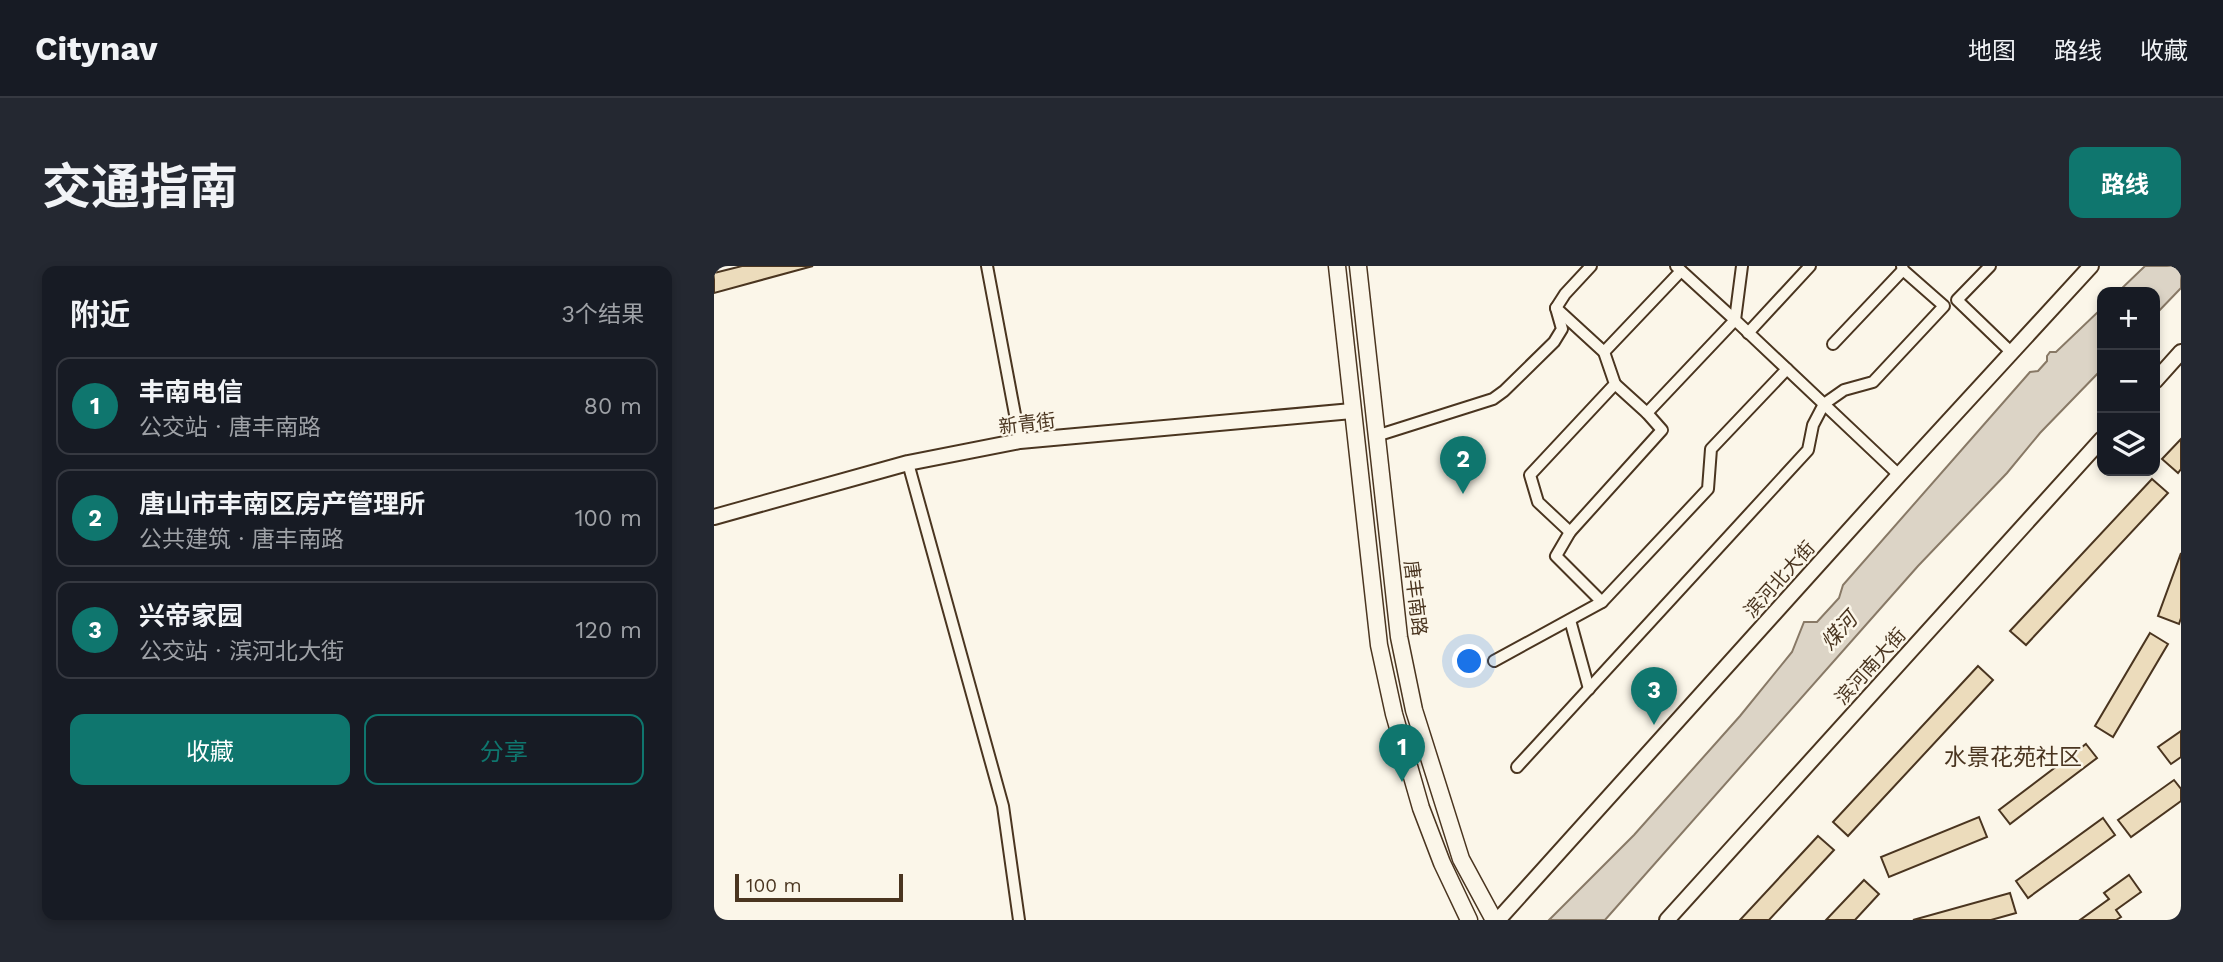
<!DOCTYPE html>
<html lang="zh">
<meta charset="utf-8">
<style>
body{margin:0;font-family:"Work Sans","Noto Sans SC",sans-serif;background:#242831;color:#f1f3f6}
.controls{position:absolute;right:21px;top:21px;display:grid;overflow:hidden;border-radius:14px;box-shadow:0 4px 10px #0003}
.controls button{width:63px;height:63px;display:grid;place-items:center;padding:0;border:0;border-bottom:2px solid #363941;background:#171b24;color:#f1f3f6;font:35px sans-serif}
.scale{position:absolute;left:21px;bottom:18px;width:168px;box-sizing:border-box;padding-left:7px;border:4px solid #4a3520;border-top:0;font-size:19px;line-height:24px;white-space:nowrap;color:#4a3520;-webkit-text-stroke:5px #fbf6e9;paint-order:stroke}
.you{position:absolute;left:756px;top:396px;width:24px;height:24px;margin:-18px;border:5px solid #fff;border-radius:50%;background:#1a73e8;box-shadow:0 0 0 10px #1a73e833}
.badge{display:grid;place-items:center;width:46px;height:46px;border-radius:50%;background:#0f766e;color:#fff;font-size:23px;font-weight:700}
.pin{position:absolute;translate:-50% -58px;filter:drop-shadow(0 2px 4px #0008)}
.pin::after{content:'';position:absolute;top:37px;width:24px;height:21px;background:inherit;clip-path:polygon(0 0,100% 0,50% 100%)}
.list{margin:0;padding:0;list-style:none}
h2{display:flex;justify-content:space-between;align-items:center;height:91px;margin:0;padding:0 28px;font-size:30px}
h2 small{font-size:23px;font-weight:400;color:#9ea1a6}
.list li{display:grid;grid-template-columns:46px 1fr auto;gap:21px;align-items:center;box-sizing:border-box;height:98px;margin:0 14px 14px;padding:0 14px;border:2px solid #363941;border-radius:14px}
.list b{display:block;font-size:26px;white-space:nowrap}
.list p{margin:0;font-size:23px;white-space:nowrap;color:#9ea1a6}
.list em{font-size:23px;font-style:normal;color:#9ea1a6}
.actions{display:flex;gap:14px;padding:21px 28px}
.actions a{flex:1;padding:16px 0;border:2px solid #0f766e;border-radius:14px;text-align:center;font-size:24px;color:#0f766e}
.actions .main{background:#0f766e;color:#fff}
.icon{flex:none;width:38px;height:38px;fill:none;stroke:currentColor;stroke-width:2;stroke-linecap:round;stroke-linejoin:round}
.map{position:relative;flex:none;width:1467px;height:654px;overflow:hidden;border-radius:14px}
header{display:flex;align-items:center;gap:42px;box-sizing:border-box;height:98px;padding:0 35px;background:#171b24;border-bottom:2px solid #363941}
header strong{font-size:33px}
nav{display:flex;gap:38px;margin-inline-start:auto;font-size:24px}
.intro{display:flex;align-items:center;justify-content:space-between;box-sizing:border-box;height:168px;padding:0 42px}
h1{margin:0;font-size:49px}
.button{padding:18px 32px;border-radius:14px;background:#0f766e;color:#fff;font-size:24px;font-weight:700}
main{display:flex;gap:42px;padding:0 42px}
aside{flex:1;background:#171b24;border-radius:14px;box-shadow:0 4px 10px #0003}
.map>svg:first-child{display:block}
.water{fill:#dcd4c6;stroke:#887966;stroke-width:2}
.building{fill:#ecdcbc;stroke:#4a3520;stroke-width:2}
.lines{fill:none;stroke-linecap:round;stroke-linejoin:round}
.street-casing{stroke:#4a3520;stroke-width:14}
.secondary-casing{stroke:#4a3520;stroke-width:18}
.primary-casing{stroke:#4a3520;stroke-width:19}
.street{stroke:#fbf6e9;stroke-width:10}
.secondary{stroke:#fbf6e9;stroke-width:14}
.primary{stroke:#fbf6e9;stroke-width:16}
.labels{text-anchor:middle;stroke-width:5;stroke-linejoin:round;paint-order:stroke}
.street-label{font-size:19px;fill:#4a3520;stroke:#fbf6e9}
.water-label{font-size:21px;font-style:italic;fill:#4a3520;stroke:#fbf6e9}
.quarter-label{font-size:23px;fill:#4a3520;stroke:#fbf6e9}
</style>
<header>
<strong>Citynav</strong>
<nav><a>地图</a><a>路线</a><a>收藏</a></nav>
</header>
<div class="intro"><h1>交通指南</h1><a class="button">路线</a></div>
<main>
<aside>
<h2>附近<small>3个结果</small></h2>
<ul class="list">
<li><span class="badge">1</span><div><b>丰南电信</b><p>公交站 · 唐丰南路</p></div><em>80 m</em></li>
<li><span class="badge">2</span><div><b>唐山市丰南区房产管理所</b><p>公共建筑 · 唐丰南路</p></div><em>100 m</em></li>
<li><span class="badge">3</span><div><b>兴帝家园</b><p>公交站 · 滨河北大街</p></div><em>120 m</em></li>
</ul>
<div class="actions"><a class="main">收藏</a><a>分享</a></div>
</aside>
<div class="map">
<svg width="1467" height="654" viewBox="0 0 1467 654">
<rect width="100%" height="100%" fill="#fbf6e9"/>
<g class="water">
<polygon points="1431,0 1467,0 1467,22 1441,49 1441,26 1404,26"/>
<polygon points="1388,42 1388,103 1326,167 1293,207 1204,300 891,654 835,654 920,569 1026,450 1078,386 1090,356 1103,356 1125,332 1129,319 1316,106 1324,105 1333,95 1333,90 1336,86 1342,86"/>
</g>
<g class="building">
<polygon points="28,0 99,0 0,27 0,7"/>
<polygon points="1467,173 1467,203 1464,207 1448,193"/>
<polygon points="1438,213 1454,227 1312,379 1296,365"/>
<polygon points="1467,287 1467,352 1465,358 1444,350"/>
<polygon points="1436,367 1454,378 1399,471 1381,460"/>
<polygon points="1264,400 1279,414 1134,570 1119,556"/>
<polygon points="1467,465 1467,491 1457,498 1444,481"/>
<polygon points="1372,478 1383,492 1296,558 1285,544"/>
<polygon points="1460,514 1467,523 1467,535 1417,571 1404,554"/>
<polygon points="1265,551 1273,571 1175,611 1167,591"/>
<polygon points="1389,552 1401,569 1314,632 1302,615"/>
<polygon points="1104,570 1120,584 1055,654 1026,654"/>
<polygon points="1415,609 1427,626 1402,644 1407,651 1402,654 1366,654 1395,633 1390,627"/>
<polygon points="1150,614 1165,628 1141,654 1112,654"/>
<polygon points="1296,627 1302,647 1277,654 1199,654"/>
</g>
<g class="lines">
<g class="street-casing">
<g id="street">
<polyline points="273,0 306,175"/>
<polyline points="1028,0 1021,54 1185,209"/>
<polyline points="1276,0 1243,34 1297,86"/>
<polyline points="842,42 890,86 901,118 816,209 824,236 856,266"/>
<polyline points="1034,67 1096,0"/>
<polyline points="1119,78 1189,4"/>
<polyline points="890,86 967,5"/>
<polyline points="933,147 1021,54 962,0"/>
<polyline points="662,170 779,133 790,125 840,76 848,63 842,42 851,28 877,0"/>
<polyline points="194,197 289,540 305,654"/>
<polyline points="888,336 842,290 856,266 948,164 933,147 901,118"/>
<polyline points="856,354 875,423"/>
<polyline points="780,395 888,336 994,223 997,183 1073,103"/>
<polyline points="803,501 1094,184 1099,159 1110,138 1130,124 1159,116 1230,40 1189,4 1188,0"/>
</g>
</g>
<g class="secondary-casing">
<g id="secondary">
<polyline points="1441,115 1467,86"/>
<polyline points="0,251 194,197 306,175 638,145"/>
<polyline points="784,654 1185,209 1377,0"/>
<polyline points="953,654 1388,173"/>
</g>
</g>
<g class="primary-casing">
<g id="primary">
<polyline points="623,0 665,379 680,448 707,542 728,597 755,654"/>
<polyline points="644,0 685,371 700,444 747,593 780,654"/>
</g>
</g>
<use href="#street" class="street"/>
<use href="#secondary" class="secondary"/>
<use href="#primary" class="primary"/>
</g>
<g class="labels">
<g class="street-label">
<text transform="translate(313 157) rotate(-7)" y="7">新青街</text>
<text transform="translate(1065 313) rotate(-48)" y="7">滨河北大街</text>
<text transform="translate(702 332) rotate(83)" y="7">唐丰南路</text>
<text transform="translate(1156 400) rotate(-48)" y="7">滨河南大街</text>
</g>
<g class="water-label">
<text transform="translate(1125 365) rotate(-48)" y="7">煤河</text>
</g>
<g class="quarter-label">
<text x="1299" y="499">水景花苑社区</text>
</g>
</g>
</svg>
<div class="controls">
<button>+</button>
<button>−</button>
<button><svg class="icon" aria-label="layers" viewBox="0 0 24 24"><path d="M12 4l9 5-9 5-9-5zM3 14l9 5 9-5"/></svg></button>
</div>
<div class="scale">100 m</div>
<div class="you"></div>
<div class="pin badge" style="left:688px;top:516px">1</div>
<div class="pin badge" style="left:749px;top:228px">2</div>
<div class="pin badge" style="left:940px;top:459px">3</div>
</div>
</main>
